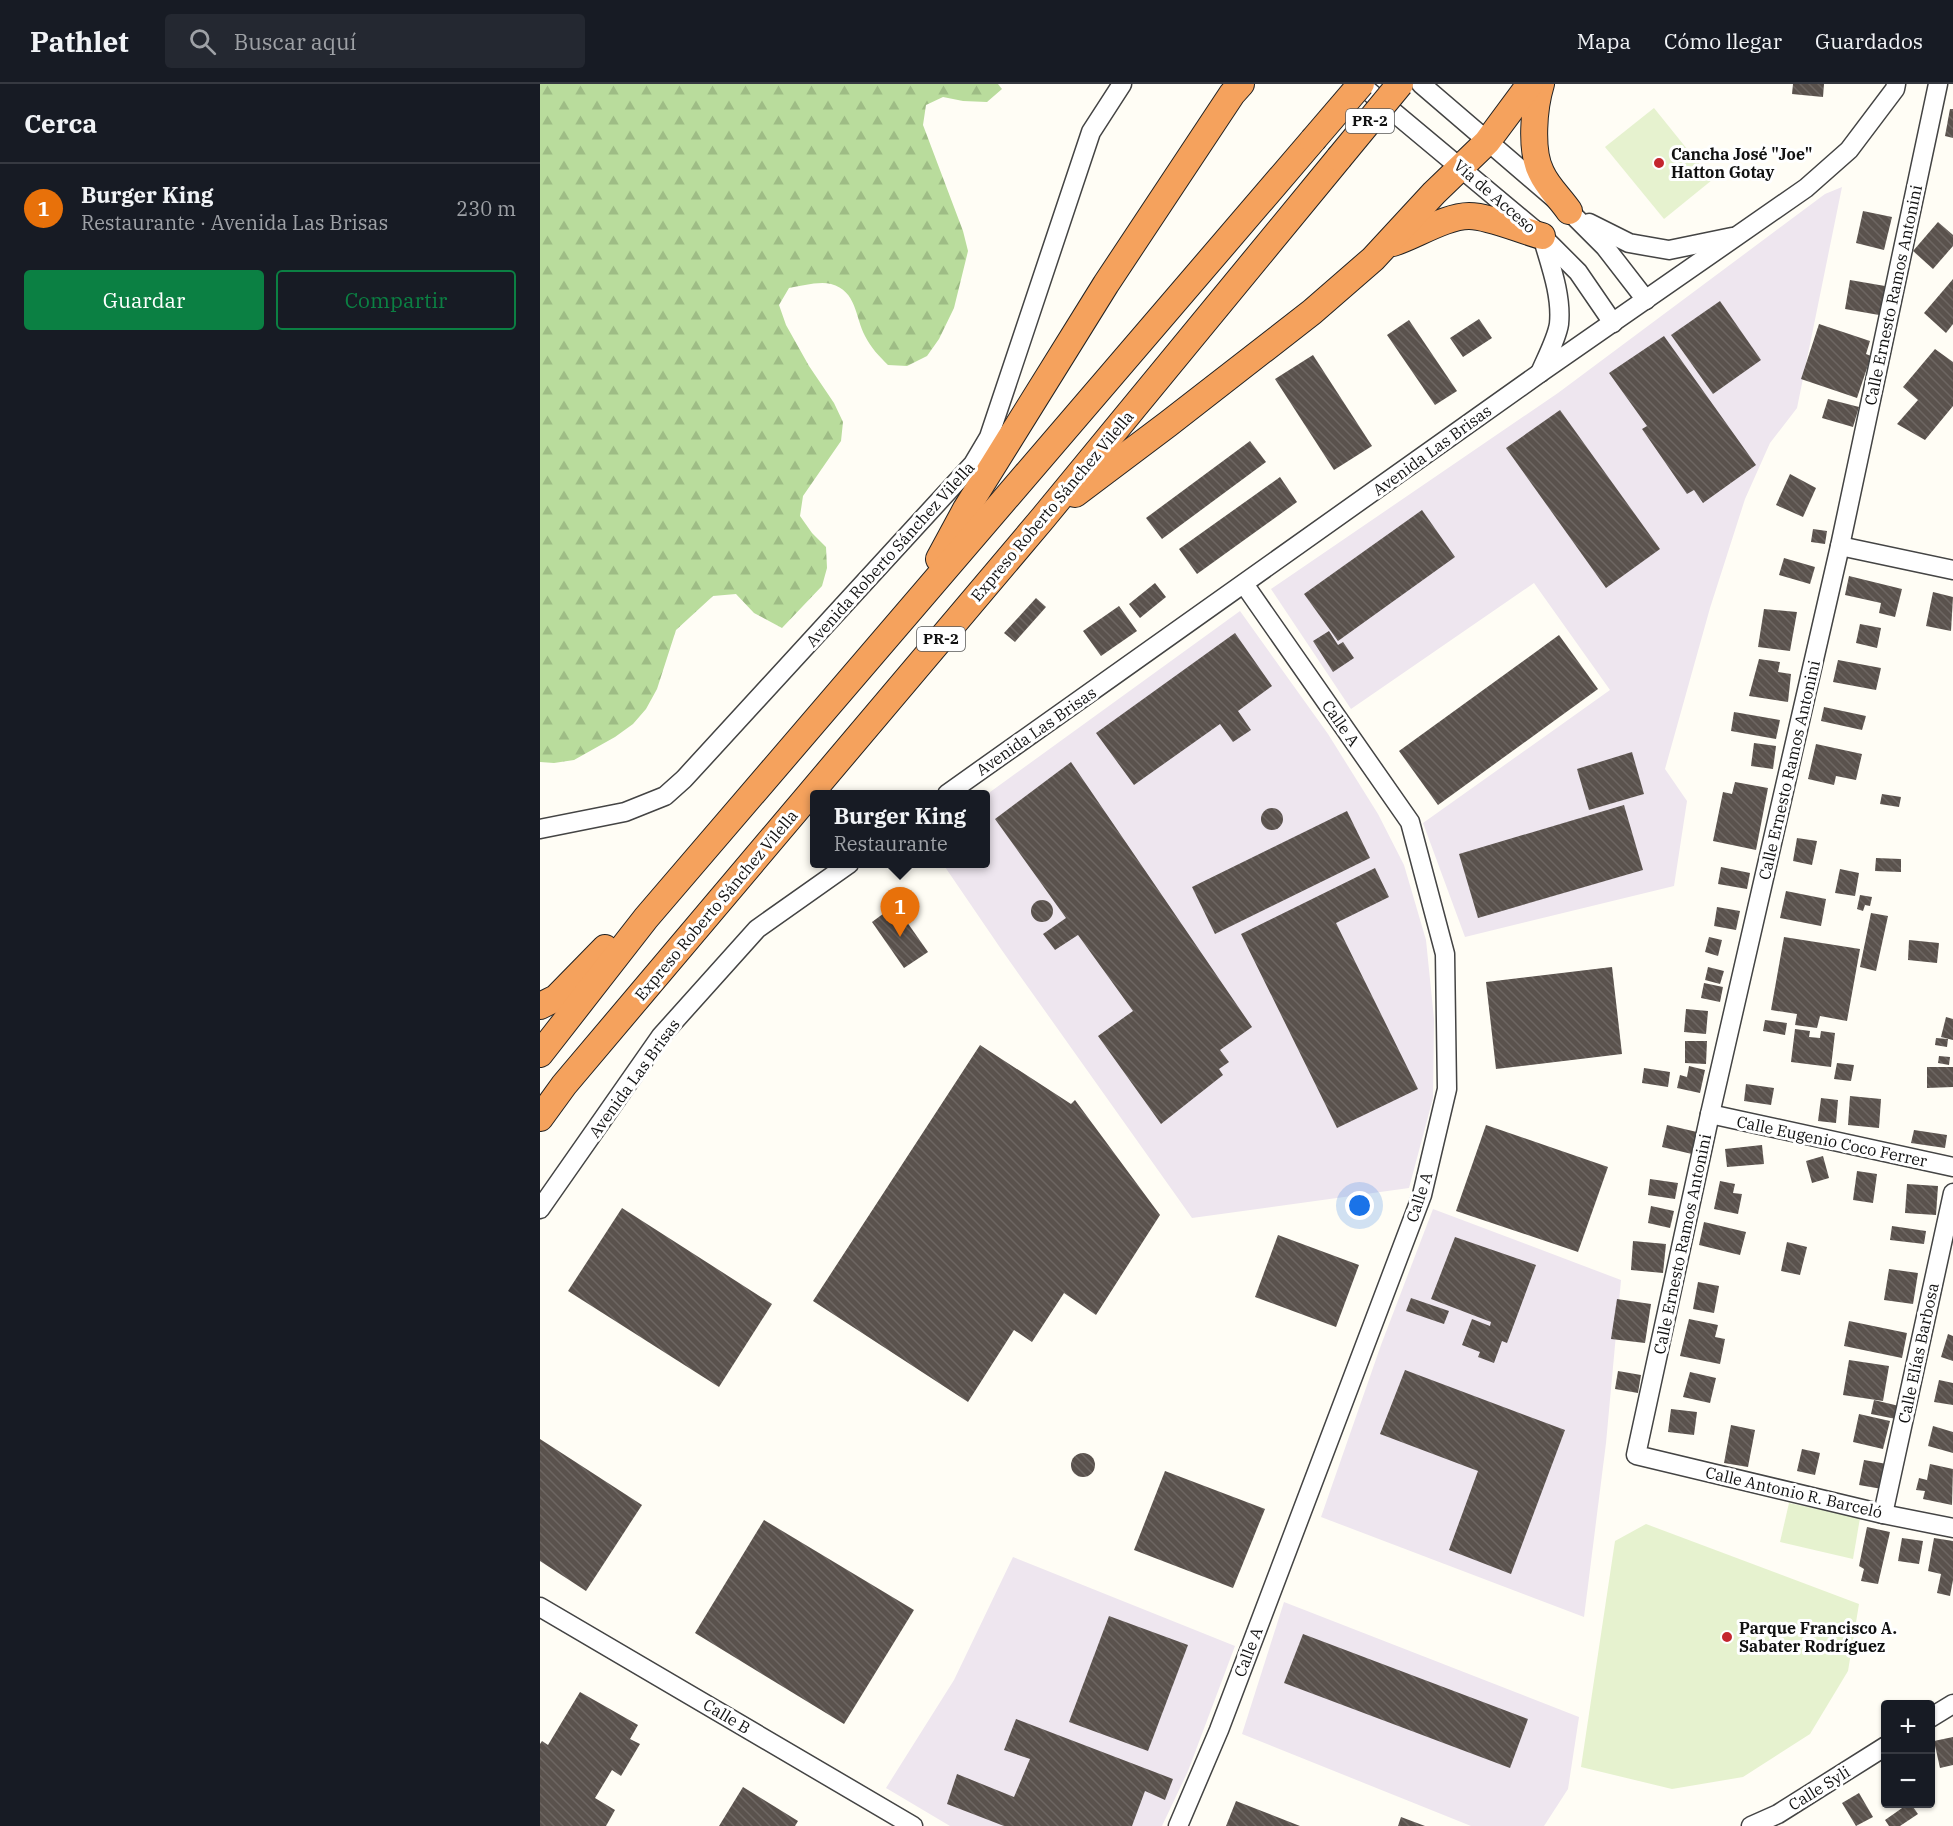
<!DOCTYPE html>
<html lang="es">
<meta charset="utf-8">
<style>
body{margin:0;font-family:"IBM Plex Serif",serif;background:#242831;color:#f1f3f6}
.controls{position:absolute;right:18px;bottom:18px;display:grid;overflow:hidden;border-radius:6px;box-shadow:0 2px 4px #0004}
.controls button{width:54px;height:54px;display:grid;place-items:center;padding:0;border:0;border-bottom:2px solid #363941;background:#171b24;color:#f1f3f6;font:30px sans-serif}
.you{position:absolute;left:820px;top:1122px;width:21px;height:21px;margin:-15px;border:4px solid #fff;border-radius:50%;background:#1a73e8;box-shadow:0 0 0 9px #1a73e833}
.badge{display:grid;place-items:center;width:39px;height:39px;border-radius:50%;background:#0b8043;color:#fff;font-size:20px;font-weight:700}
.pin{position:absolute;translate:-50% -50px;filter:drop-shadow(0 2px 3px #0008)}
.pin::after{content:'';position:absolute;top:32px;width:21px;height:18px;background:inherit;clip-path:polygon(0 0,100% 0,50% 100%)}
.popup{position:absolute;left:270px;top:706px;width:180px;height:78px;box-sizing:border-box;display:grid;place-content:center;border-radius:6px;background:#171b24;filter:drop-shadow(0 2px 4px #0005);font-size:20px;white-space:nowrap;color:#9ea1a6}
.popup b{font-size:22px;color:#f1f3f6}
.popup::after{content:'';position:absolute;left:50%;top:100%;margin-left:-12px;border:12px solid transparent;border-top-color:#171b24}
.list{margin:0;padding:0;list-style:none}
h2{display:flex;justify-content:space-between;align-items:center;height:78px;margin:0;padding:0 24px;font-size:26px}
h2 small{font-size:20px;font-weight:400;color:#9ea1a6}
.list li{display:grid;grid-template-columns:39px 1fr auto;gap:18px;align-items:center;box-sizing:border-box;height:90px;padding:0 24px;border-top:2px solid #363941}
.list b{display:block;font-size:22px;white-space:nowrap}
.list p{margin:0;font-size:20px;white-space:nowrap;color:#9ea1a6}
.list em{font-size:20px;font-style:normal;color:#9ea1a6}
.actions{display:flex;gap:12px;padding:18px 24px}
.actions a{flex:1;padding:14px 0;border:2px solid #0b8043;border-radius:6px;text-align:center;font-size:21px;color:#0b8043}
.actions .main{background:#0b8043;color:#fff}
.icon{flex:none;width:33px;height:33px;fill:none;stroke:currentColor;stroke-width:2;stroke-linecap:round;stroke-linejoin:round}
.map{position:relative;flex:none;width:1413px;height:1742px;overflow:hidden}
header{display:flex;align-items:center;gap:36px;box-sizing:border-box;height:84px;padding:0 30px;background:#171b24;border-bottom:2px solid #363941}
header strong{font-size:28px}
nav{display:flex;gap:33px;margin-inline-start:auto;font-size:21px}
.search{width:420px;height:54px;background:#242831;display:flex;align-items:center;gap:15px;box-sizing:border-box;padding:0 21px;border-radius:6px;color:#9ea1a6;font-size:22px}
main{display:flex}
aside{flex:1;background:#171b24}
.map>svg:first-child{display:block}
.industrial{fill:#eee6ef}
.forest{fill:url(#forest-firs)}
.pitch{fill:#e6f2cf}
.building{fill:url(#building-back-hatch)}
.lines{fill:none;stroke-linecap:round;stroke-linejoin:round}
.minor-casing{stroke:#444;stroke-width:21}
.highway-casing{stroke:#222;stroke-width:28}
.minor{stroke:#fff;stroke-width:18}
.highway{stroke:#f5a25d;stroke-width:26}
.highway-bridge-casing{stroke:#222;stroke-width:28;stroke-linecap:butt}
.highway-bridge{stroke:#f5a25d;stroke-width:26}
.poi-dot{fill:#c4262e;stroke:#fff;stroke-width:2}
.labels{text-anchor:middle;stroke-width:6;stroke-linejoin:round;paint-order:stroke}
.shield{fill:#fff;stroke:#585858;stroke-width:1.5}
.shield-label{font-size:15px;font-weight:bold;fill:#111}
.poi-label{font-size:16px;font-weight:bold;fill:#111;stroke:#fff;text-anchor:start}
.street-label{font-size:16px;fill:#111;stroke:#fff}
</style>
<header>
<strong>Pathlet</strong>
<div class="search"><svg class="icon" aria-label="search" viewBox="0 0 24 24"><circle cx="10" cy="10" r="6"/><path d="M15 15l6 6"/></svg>Buscar aquí</div>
<nav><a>Mapa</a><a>Cómo llegar</a><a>Guardados</a></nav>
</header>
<main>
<aside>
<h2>Cerca<small></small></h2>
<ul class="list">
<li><span class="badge" style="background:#e8710a">1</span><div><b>Burger King</b><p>Restaurante · Avenida Las Brisas</p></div><em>230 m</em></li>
</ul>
<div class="actions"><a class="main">Guardar</a><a>Compartir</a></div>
</aside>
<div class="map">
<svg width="1413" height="1742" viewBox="0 0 1413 1742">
<defs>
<pattern id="forest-firs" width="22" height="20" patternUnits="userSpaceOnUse" patternTransform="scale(1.5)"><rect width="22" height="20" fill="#b9dc9c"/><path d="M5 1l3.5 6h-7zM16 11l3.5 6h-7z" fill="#9ebc85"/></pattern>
<pattern id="building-back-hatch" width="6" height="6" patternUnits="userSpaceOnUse" patternTransform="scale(1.5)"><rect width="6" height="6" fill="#5a524d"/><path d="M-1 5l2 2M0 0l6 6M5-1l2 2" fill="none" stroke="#6d6662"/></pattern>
</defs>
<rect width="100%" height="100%" fill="#fffdf5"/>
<g class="industrial">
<polygon points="1302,103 1257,324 1230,359 1205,415 1170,524 1125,685 1147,717 1134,802 925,853 883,739 1070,606 994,499 811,625 731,505 1018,309 1285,110"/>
<polygon points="700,527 788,650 838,730 864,781 886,856 894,935 893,1014 869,1104 652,1134 461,865 403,780 446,780 446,711"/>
<polygon points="893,1125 1081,1196 1066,1359 1044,1533 781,1433 841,1261"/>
<polygon points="473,1473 695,1562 648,1687 622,1742 410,1742 346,1704 414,1596"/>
<polygon points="744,1518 1039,1633 1028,1705 1004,1742 931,1742 702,1650"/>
</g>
<path class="forest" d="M0 0H458L462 5 447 18 423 17 403 13 386 21 383 41 423 147 428 167 414 224 399 255 387 272 367 282 348 281C339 272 331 264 325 252 315 233 317 207 291 200 279 197 261 202 249 204L239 221 246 241 269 282 294 319 303 338 301 357 263 412 260 432 272 449 286 463 287 484 282 502 242 544 214 529 196 510 173 512 136 546 117 605 106 625 93 640 75 653 34 676 14 679 0 678Z"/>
<g class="pitch">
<polygon points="1114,24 1172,96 1124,135 1065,63"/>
<polygon points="1249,1419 1320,1434 1313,1475 1240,1458"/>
<polygon points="1106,1440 1319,1520 1308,1587 1270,1650 1203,1693 1132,1705 1041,1683 1075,1457"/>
</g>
<g class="building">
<polygon points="1253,0 1284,0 1283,13 1252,10"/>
<polygon points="1410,25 1413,25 1413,54 1405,52"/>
<polygon points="1323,127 1352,133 1344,166 1316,159"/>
<polygon points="1398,138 1413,151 1413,162 1393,185 1373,167"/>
<polygon points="1413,195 1413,240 1406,249 1384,229"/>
<polygon points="1310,196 1345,202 1339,231 1305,225"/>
<polygon points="1180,217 1221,276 1173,310 1131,251"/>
<polygon points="939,235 952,254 923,273 910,254"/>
<polygon points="869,236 917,307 895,321 847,251"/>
<polygon points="1279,240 1330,257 1326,270 1331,272 1317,314 1261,295"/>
<polygon points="1124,252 1216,381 1163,419 1154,406 1147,410 1102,345 1107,342 1069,289"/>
<polygon points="1395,265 1413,278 1413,322 1385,356 1357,340 1378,316 1363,303"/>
<polygon points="773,271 832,362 794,386 735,295"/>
<polygon points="1288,315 1319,323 1313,343 1282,334"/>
<polygon points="1020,326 1120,465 1066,504 966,364"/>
<polygon points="710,357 726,378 622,455 606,434"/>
<polygon points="1250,390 1276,404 1263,433 1236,421"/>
<polygon points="740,393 757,418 657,490 639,465"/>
<polygon points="882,426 915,473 798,557 764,510"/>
<polygon points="1273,445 1287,447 1285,460 1271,458"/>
<polygon points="1244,474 1275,483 1270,500 1239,491"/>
<polygon points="1309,492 1362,505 1355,533 1339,529 1341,519 1305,511"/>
<polygon points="615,499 626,513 600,534 589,520"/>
<polygon points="1393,508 1413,513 1411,547 1386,542"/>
<polygon points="496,514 506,523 475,558 464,549"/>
<polygon points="579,522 597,547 561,572 543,547"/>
<polygon points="1224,525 1257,528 1250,567 1218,563"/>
<polygon points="1320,540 1341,544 1337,564 1316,559"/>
<polygon points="789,547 798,561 803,558 814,574 793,588 773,557"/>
<polygon points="695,549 732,602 698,627 711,646 693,658 680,640 594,701 556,649"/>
<polygon points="1019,551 1058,605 898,721 859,667"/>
<polygon points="1219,575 1240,578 1238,588 1251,590 1248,618 1209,612"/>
<polygon points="1298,576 1341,584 1336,606 1293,598"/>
<polygon points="1284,623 1326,632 1322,646 1281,637"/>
<polygon points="1194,628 1240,636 1236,655 1191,647"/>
<polygon points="1214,659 1236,662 1233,685 1211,682"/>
<polygon points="1276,660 1322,670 1316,696 1296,692 1294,701 1268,695"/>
<polygon points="1092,668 1104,710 1049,726 1037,685"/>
<polygon points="531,678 712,943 680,966 689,978 679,985 683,991 621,1040 558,952 593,927 538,851 515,866 503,850 526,834 455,735"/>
<polygon points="1195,698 1228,704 1216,766 1173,757 1183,708 1192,710"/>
<polygon points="1342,710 1361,713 1359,723 1340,720"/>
<polygon points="1084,721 1103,786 938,834 919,770"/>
<circle cx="732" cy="735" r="11"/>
<polygon points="807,727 830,774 675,850 652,803"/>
<polygon points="1257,754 1277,757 1272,781 1253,777"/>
<polygon points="1336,774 1361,775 1361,788 1335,787"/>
<polygon points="1181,783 1210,789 1207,805 1178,800"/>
<polygon points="835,784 849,813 796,839 878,1005 797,1044 701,850"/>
<polygon points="1300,785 1319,789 1315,812 1295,809"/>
<polygon points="1246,807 1286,815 1281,842 1240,834"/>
<polygon points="1320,811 1332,813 1330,822 1325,821 1323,827 1317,825"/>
<circle cx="502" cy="827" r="11"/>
<polygon points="355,821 388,868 364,884 332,838"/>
<polygon points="1177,823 1200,827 1196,846 1174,842"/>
<polygon points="1331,829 1348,832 1336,887 1320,883"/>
<polygon points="1169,853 1182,856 1178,872 1165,868"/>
<polygon points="1244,853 1320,865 1307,937 1280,932 1277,944 1255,941 1257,930 1231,926"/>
<polygon points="1369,856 1399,859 1397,879 1368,876"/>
<polygon points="1072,883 1082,970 956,985 946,898"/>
<polygon points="1168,883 1184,887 1180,900 1165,896"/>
<polygon points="1164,899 1183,903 1180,918 1161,914"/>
<polygon points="1146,925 1168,927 1166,950 1144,948"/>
<polygon points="1406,933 1413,935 1413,956 1401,953"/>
<polygon points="1225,936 1247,939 1245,951 1223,947"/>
<polygon points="1255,945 1270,947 1269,953 1280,954 1281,947 1295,949 1291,983 1251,978"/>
<polygon points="1396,954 1408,955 1407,963 1395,961"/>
<polygon points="1145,957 1167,957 1166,980 1145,979"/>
<polygon points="440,961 531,1020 535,1016 620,1131 556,1231 524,1209 492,1258 474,1246 428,1318 273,1217"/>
<polygon points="1399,972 1410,973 1409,981 1398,979"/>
<polygon points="1297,979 1314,981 1311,997 1294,995"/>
<polygon points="1149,982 1165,986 1160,1009 1137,1004 1140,991 1147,993"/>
<polygon points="1387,983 1413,983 1413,1003 1387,1004"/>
<polygon points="1104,984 1130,988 1128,1003 1102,999"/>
<polygon points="1206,1000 1234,1004 1231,1021 1204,1017"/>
<polygon points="1310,1012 1341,1015 1339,1044 1308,1041"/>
<polygon points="1281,1014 1298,1016 1296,1039 1278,1037"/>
<polygon points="946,1041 1068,1083 1038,1168 916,1127"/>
<polygon points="1127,1041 1157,1048 1152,1070 1122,1063"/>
<polygon points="1374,1046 1407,1051 1405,1064 1371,1059"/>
<polygon points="1222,1061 1224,1080 1187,1083 1185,1065"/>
<polygon points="1283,1072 1289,1094 1272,1099 1266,1077"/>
<polygon points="1317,1087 1337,1090 1333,1119 1313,1116"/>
<polygon points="1110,1095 1138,1099 1135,1115 1108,1111"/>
<polygon points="1180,1097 1195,1100 1193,1109 1202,1110 1198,1130 1174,1125"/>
<polygon points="1367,1100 1398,1102 1396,1131 1365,1129"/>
<polygon points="1111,1122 1134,1127 1130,1144 1108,1139"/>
<polygon points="82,1124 232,1220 179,1303 28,1207"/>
<polygon points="1164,1138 1206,1148 1200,1171 1159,1161"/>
<polygon points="1352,1142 1386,1147 1384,1160 1350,1156"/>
<polygon points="738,1151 819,1181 796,1243 715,1213"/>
<polygon points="915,1153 996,1181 967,1259 962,1257 954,1279 938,1273 940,1268 922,1261 932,1235 950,1242 951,1238 891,1215"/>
<polygon points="1093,1157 1126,1160 1123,1189 1091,1186"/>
<polygon points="1247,1158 1267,1163 1260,1191 1241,1187"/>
<polygon points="1349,1185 1378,1189 1373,1220 1344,1216"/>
<polygon points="1158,1198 1179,1202 1174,1229 1153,1225"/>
<polygon points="871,1214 909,1227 904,1240 866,1227"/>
<polygon points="1077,1215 1111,1220 1105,1259 1071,1255"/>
<polygon points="1149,1235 1178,1241 1175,1253 1185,1255 1180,1280 1140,1272"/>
<polygon points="1309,1237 1367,1249 1362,1274 1304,1262"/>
<polygon points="1408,1250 1413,1252 1413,1277 1401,1273"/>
<polygon points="1309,1276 1349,1282 1343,1317 1303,1311"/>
<polygon points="865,1286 1025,1346 971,1490 909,1466 938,1387 840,1350"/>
<polygon points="1078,1287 1101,1291 1098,1309 1075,1305"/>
<polygon points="1150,1288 1176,1294 1170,1319 1143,1313"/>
<polygon points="1399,1296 1413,1299 1413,1321 1394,1318"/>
<polygon points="1334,1316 1359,1322 1356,1335 1331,1330"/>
<polygon points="1131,1325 1157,1328 1154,1351 1128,1348"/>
<polygon points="1319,1330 1350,1337 1343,1365 1313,1358"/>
<polygon points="1191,1341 1215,1346 1208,1383 1184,1379"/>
<polygon points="1393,1342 1413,1348 1413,1369 1388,1362"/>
<polygon points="0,1355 102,1421 46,1507 0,1477"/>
<polygon points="1262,1365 1280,1369 1275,1391 1257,1387"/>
<circle cx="543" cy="1381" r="12"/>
<polygon points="1324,1376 1347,1380 1342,1405 1319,1401"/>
<polygon points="1390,1380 1413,1385 1412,1421 1383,1415 1385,1407 1376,1406 1379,1394 1387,1396"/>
<polygon points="625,1387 725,1425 693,1504 594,1466"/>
<polygon points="224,1436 374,1526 304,1640 155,1549"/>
<polygon points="1327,1443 1350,1448 1338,1500 1321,1497 1324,1485 1319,1482"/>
<polygon points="1362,1454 1383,1457 1379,1480 1358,1477"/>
<polygon points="1394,1454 1413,1457 1413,1496 1410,1512 1397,1509 1401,1490 1388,1487"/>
<polygon points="569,1532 648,1561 608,1667 529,1638"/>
<polygon points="763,1550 988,1635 970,1684 744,1599"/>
<polygon points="40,1608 98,1641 90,1655 100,1660 81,1692 72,1686 55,1714 75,1726 66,1742 0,1742 0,1660 2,1657 8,1661"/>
<polygon points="476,1635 633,1695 625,1716 605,1707 592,1742 464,1742 407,1720 417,1690 474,1713 490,1675 464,1666"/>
<polygon points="1413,1653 1413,1681 1400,1684 1394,1657"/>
<polygon points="203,1703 258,1737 255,1742 179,1742"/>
<polygon points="1319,1709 1333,1733 1316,1742 1302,1719"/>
<polygon points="696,1717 760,1742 686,1742"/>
<polygon points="1363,1720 1371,1720 1378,1730 1360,1742 1349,1742 1345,1736 1365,1722"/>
<polygon points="861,1733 885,1742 858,1742"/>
</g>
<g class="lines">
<g class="minor-casing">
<g id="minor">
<polyline points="820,0 1002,152 1038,188 1073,239"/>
<polyline points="881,0 1029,127 1065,163 1106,216"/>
<polyline points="1398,0 1300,462 1170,1030 1096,1371 1343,1430 1413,1444"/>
<polyline points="1049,139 1089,159 1129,166 1192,153"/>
<path d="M1000 289C1006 275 1017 254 1019 240 1022 211 1010 180 1002 152"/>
<polyline points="1300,462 1413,486"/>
<polyline points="407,710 1000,289 1266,104 1309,66 1355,5 1356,0"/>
<polyline points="0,745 85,728 125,712 144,695 433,380 449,353 551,48 582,0"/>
<polyline points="1170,1030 1413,1083"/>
<polyline points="0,1125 121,952 217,845 309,780"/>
<polyline points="1343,1430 1413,1109"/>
<polyline points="0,1523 373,1742"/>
<polyline points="1390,1634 1413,1620"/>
<polyline points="638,1742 679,1646 882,1111 907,1005 905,870 870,738 704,500"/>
<polyline points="1211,1742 1238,1730 1346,1662"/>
</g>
</g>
<g class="highway-casing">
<g id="highway">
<path d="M1001 0C994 23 990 66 1001 88 1007 102 1020 114 1029 127"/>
<path d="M853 159C875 152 906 132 929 132 949 132 982 147 1002 152"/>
<polyline points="535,410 628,340 772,228 833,175 894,109 947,58 990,0"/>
<polyline points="399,475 426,425 566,200 692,10 701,0"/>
<polyline points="0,922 16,914 65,864"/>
<polyline points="0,970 106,834 773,56"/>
<polyline points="0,1034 24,1001 503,434 799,74"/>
</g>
</g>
<use href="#minor" class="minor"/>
<use href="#highway" class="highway"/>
<g class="highway-bridge-casing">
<g id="highway-bridge">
<polyline points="773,56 821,0"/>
<polyline points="799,74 860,0"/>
</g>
</g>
<use href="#highway-bridge" class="highway-bridge"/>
</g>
<g class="poi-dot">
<circle cx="1119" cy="79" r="6"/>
<circle cx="1187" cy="1553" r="6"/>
</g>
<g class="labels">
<g class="shield">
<rect x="806" y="25" width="48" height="24" rx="4.5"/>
<rect x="377" y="543" width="48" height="24" rx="4.5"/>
</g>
<g class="shield-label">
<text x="830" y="42">PR-2</text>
<text x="401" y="560">PR-2</text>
</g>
<g class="poi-label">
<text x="1131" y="76">Cancha José "Joe"<tspan x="1131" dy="18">Hatton Gotay</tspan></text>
<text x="1199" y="1550">Parque Francisco A.<tspan x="1199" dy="18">Sabater Rodríguez</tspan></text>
</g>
<g class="street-label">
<text transform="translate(955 112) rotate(41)" y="6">Vía de Acceso</text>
<text transform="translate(1353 211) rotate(-78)" y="6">Calle Ernesto Ramos Antonini</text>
<text transform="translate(892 366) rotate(-36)" y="6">Avenida Las Brisas</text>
<text transform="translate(512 422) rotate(-50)" y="6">Expreso Roberto Sánchez Vilella</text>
<text transform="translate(350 470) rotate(-48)" y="6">Avenida Roberto Sánchez Vilella</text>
<text transform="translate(801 639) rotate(55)" y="6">Calle A</text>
<text transform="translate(496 647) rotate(-35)" y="6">Avenida Las Brisas</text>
<text transform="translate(1249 686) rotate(-77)" y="6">Calle Ernesto Ramos Antonini</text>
<text transform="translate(176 821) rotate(-50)" y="6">Expreso Roberto Sánchez Vilella</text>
<text transform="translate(94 994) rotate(-54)" y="6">Avenida Las Brisas</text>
<text transform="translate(1292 1057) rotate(12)" y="6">Calle Eugenio Coco Ferrer</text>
<text transform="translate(879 1113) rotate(-72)" y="6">Calle A</text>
<text transform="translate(1142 1160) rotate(-78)" y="6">Calle Ernesto Ramos Antonini</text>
<text transform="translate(1378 1269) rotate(-78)" y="6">Calle Elías Barbosa</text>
<text transform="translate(1254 1408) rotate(13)" y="6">Calle Antonio R. Barceló</text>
<text transform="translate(708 1568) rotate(-69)" y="6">Calle A</text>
<text transform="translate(187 1632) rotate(31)" y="6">Calle B</text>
<text transform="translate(1279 1704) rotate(-32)" y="6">Calle Syli</text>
</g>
</g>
</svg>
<div class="controls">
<button>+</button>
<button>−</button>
</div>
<div class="you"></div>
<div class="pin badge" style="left:360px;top:853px;background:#e8710a">1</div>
<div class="popup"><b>Burger King</b>Restaurante</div>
</div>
</main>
